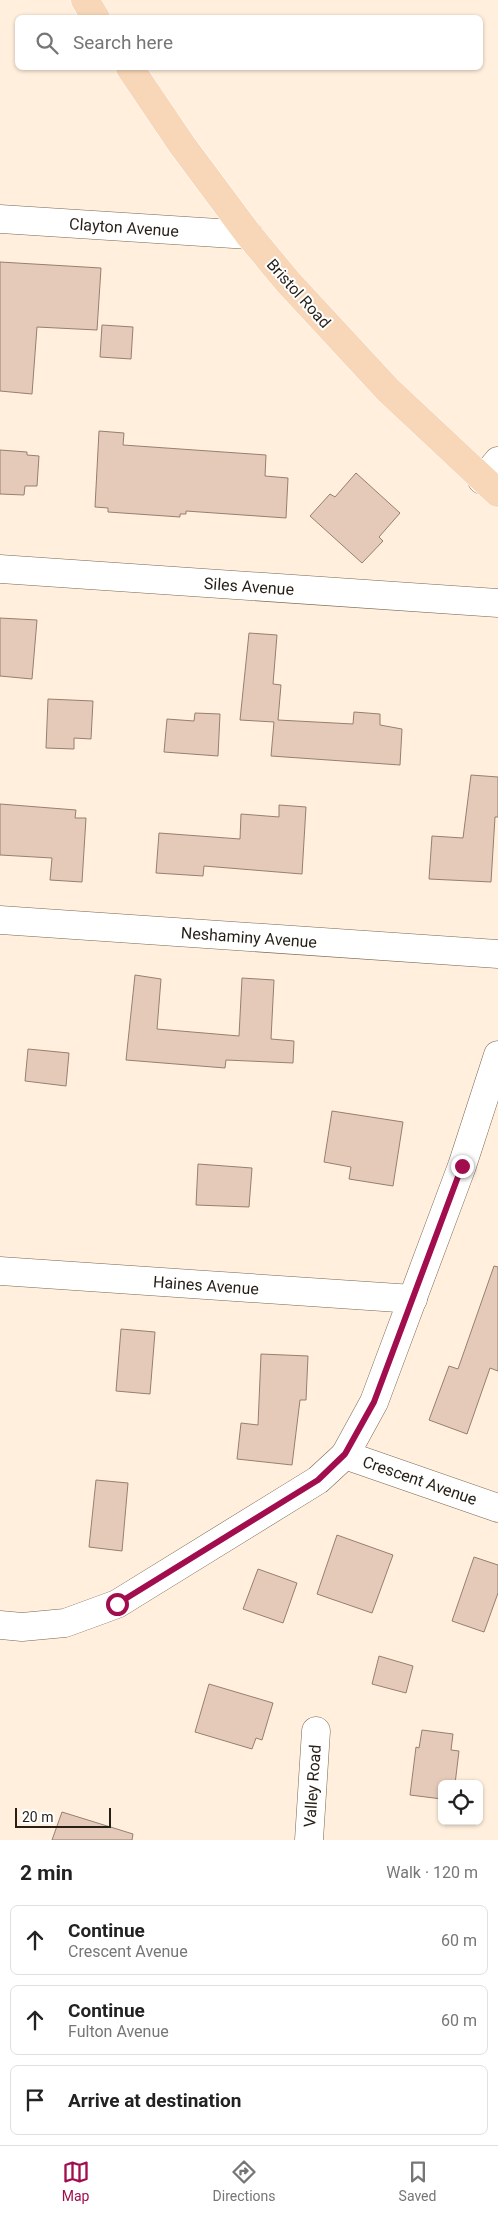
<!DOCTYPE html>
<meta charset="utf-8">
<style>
body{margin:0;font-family:Roboto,sans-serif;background:#f6f6f6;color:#222}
.controls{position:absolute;right:15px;bottom:15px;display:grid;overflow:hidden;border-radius:8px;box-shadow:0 1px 4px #0004}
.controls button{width:45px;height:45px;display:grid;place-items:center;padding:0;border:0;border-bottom:1px solid #e0e0e0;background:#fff;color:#222;font:25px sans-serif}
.scale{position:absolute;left:15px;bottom:12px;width:96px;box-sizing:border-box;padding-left:5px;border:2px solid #261f17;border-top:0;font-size:14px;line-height:18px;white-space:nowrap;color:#261f17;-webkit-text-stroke:4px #fff;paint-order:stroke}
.stop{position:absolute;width:15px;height:15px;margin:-11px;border:4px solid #a20d4e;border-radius:50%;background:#fff}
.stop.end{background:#a20d4e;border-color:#fff;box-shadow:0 1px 5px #0008}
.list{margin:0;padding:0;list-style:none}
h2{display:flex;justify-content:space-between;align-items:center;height:65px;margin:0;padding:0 20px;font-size:21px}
h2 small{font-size:16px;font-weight:400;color:#767676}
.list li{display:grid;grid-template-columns:32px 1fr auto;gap:15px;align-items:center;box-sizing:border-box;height:70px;margin:0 10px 10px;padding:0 10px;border:1px solid #e0e0e0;border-radius:8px}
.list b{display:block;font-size:19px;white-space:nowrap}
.list p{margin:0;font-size:16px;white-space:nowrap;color:#767676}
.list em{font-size:16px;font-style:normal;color:#767676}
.icon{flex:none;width:28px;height:28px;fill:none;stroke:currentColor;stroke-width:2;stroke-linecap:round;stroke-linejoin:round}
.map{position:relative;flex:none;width:498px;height:1840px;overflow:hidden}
.search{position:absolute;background:#fff;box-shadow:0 1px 4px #0004;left:15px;right:15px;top:15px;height:55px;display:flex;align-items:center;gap:12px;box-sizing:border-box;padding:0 18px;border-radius:8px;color:#767676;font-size:19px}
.sheet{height:305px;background:#fff}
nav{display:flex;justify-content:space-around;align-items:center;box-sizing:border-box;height:70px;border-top:1px solid #e0e0e0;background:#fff;font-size:14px;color:#767676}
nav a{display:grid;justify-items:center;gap:2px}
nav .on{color:#a20d4e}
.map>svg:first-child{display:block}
.building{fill:#e5cab9;stroke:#977f6f}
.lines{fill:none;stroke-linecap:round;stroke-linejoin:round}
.minor-casing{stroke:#786752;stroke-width:29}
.major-casing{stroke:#fff;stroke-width:29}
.minor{stroke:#fff;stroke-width:28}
.major{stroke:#f8d7b8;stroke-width:28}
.route{stroke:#a20d4e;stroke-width:6}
.labels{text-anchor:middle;stroke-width:4;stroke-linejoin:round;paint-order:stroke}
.street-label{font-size:16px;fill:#261f17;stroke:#fff}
</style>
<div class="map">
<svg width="498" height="1840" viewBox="0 0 498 1840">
<rect width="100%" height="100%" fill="#ffefdc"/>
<g class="building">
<polygon points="0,262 101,268 97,330 37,327 32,394 0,391"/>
<polygon points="102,325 133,327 131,359 100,357"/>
<polygon points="99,431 124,433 123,445 266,455 265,476 288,478 286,518 186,511 186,514 180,514 180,517 108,512 108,508 95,507"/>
<polygon points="0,450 27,452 27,455 39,456 37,486 25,486 24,495 0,494"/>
<polygon points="356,473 400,513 379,537 383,541 362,563 310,516 330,494 335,497"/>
<polygon points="0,618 37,620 32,679 0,676"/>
<polygon points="249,633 277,635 273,684 281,685 278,720 353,724 354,712 380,714 380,725 402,729 400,765 271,756 274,722 240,720"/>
<polygon points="48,699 93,701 91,739 74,738 74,749 46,748"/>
<polygon points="195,713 220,714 218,756 164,752 167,719 194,721"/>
<polygon points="471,775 498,777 498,817 495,817 491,882 429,879 432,836 463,838"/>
<polygon points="0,804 76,810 75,818 86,818 82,882 50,880 52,858 0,855"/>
<polygon points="279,805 306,807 302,874 204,866 203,876 156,873 159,833 240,839 241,814 279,817"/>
<polygon points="135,975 161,979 157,1029 239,1036 242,978 274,980 271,1039 294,1041 293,1063 226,1060 225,1068 126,1060"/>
<polygon points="28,1049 69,1053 66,1086 25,1081"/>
<polygon points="332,1111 403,1122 393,1186 349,1179 351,1167 324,1162"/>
<polygon points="198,1164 252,1168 249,1207 196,1205"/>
<polygon points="494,1266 498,1267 498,1371 490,1368 467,1434 429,1420 449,1366 458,1369"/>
<polygon points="121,1329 155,1332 150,1394 116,1391"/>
<polygon points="261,1354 308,1356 306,1400 300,1400 292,1465 237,1459 241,1423 258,1425"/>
<polygon points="96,1480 128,1483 122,1551 89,1547"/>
<polygon points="337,1535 393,1555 372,1613 317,1594"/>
<polygon points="474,1557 498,1565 498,1593 484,1632 452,1621"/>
<polygon points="258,1569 297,1583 283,1623 243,1609"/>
<polygon points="379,1656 413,1666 406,1693 372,1684"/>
<polygon points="209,1684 273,1703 262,1740 256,1738 252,1749 195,1732"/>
<polygon points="422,1730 453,1734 451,1750 459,1751 455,1784 442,1784 442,1799 410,1795 416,1747 419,1748"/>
<polygon points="62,1812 133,1834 132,1840 52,1840"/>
</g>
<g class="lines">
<g class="minor-casing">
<g id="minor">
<polyline points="0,219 249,235"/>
<polyline points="482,480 498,461"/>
<polyline points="0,569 498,603"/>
<polyline points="0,920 498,954"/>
<polyline points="0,1271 413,1299"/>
<polyline points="345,1455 374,1402 462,1166 498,1055"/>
<polyline points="0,1625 22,1627 65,1623 117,1604 318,1480 345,1455 498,1508"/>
<polyline points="309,1840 316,1731"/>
</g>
</g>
<g class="major-casing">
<g id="major">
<polyline points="85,0 96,18"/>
<polyline points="130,68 182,145 249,235 288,282 388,390 498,493"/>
</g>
</g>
<use href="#minor" class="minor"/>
<use href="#major" class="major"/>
</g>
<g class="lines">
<polyline class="route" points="117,1604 318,1480 345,1454 374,1402 462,1166"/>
</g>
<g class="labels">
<g class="street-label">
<text transform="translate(124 227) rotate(4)" y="6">Clayton Avenue</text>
<text transform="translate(299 293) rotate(48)" y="6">Bristol Road</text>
<text transform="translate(249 586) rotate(4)" y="6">Siles Avenue</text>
<text transform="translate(249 937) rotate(4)" y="6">Neshaminy Avenue</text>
<text transform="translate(206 1285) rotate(4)" y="6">Haines Avenue</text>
<text transform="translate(420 1480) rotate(19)" y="6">Crescent Avenue</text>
<text transform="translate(312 1786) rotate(-86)" y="6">Valley Road</text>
</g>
</g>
</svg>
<div class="controls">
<button><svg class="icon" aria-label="locate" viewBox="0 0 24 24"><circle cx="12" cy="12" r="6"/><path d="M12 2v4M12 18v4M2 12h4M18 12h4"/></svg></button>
</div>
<div class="scale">20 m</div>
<div class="stop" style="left:117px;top:1604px"></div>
<div class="stop end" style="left:462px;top:1166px"></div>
<div class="search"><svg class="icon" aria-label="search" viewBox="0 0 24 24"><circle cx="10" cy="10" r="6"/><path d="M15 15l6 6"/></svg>Search here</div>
</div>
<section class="sheet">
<h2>2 min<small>Walk · 120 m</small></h2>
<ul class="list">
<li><svg class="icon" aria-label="ahead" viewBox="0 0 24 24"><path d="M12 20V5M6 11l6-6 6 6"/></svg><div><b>Continue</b><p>Crescent Avenue</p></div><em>60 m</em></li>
<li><svg class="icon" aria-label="ahead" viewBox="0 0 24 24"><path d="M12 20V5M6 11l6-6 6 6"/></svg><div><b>Continue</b><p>Fulton Avenue</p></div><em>60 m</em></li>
<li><svg class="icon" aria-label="arrive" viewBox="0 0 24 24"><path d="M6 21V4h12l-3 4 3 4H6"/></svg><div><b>Arrive at destination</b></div></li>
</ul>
</section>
<nav>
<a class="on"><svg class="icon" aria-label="map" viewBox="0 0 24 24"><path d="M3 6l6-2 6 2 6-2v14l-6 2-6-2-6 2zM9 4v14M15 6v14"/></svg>Map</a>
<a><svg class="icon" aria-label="directions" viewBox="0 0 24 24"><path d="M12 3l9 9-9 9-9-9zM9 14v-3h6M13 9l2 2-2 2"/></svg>Directions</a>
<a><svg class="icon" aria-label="saved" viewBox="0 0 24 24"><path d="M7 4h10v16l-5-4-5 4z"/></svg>Saved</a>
</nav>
